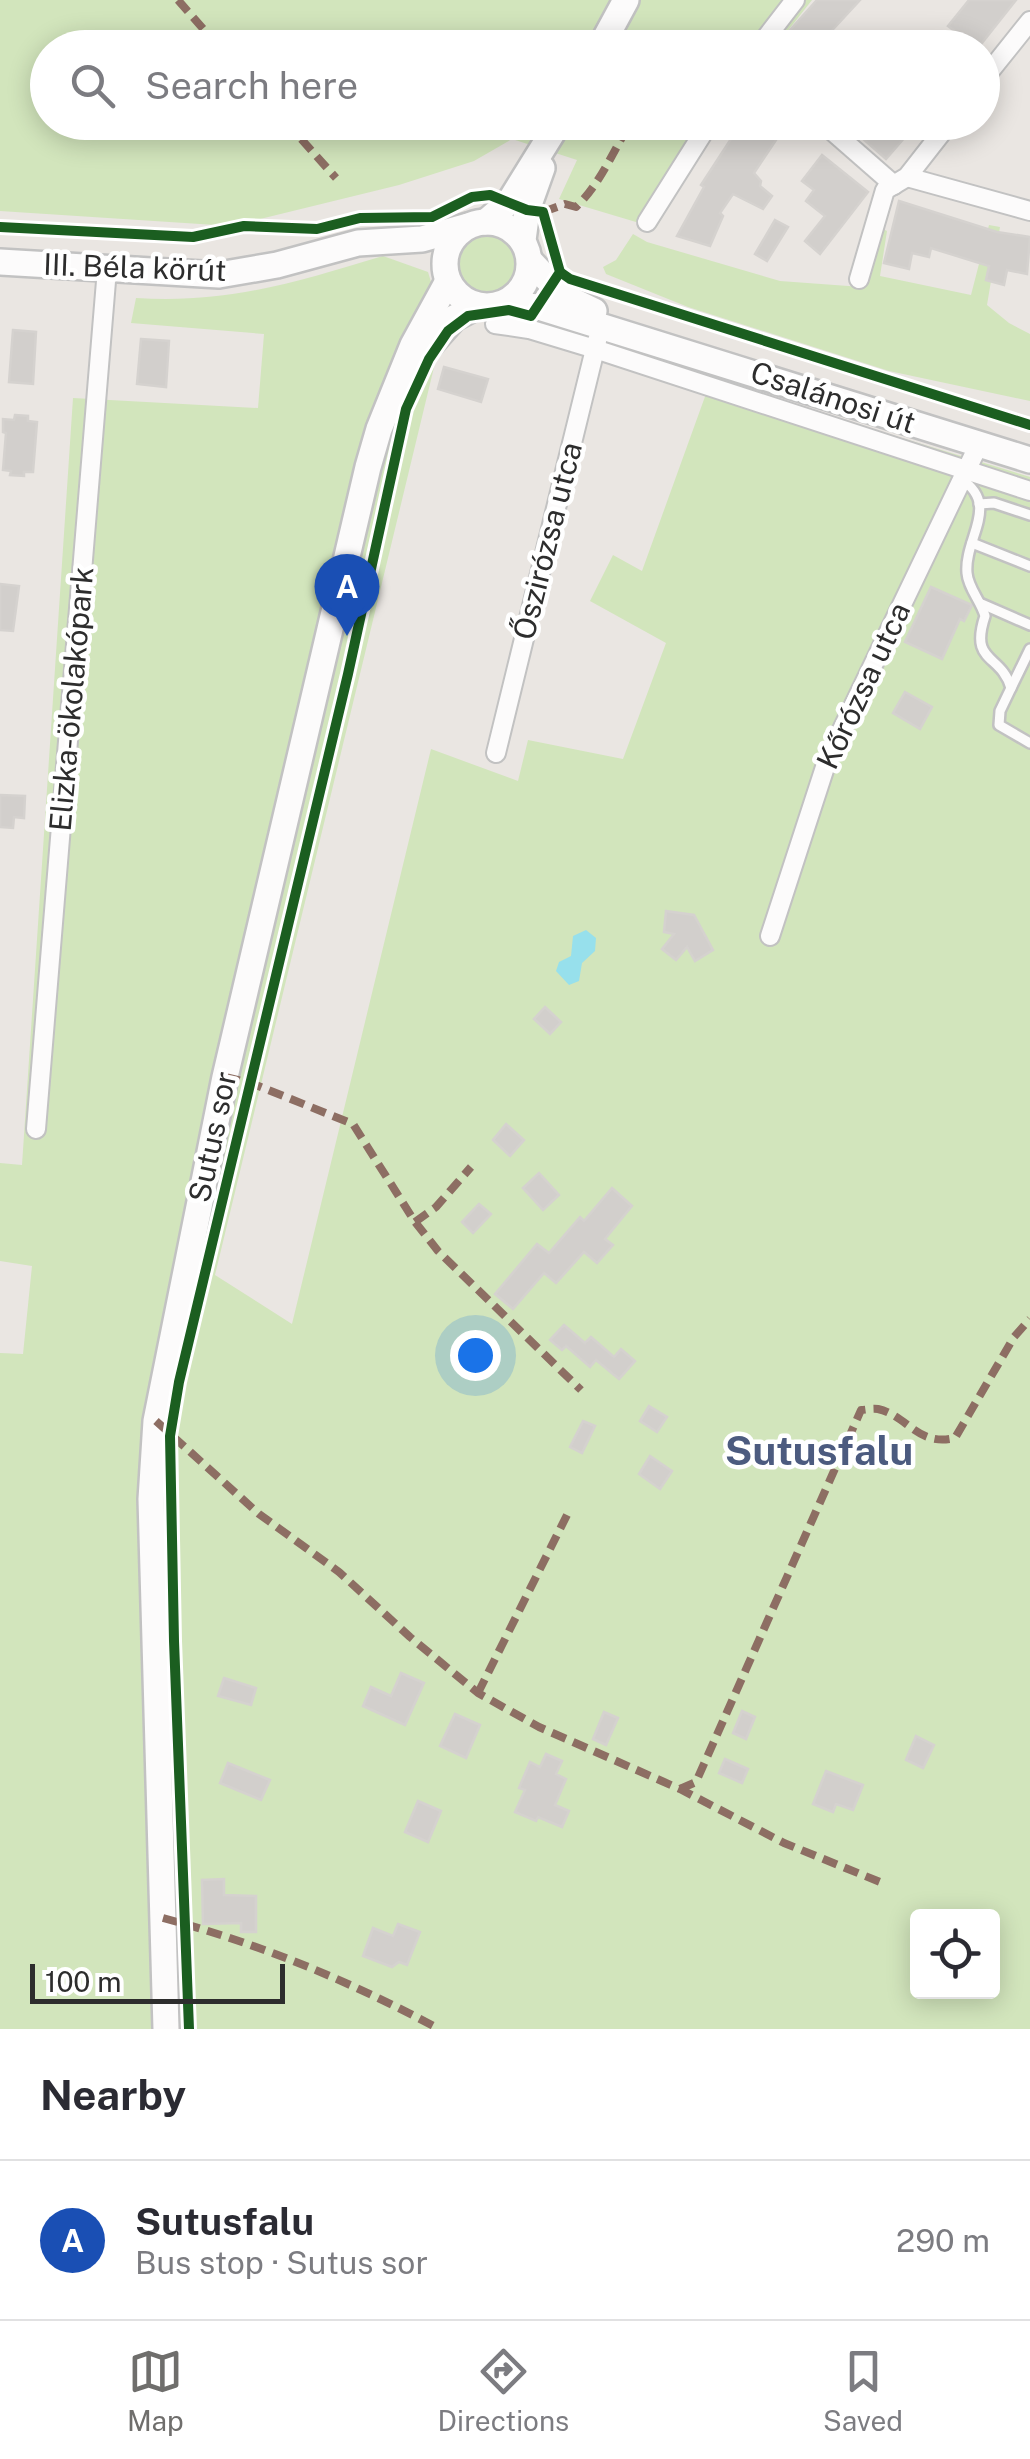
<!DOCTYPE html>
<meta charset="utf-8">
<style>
body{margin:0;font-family:"Public Sans",sans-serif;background:#f7f7f7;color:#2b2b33}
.controls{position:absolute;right:30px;bottom:30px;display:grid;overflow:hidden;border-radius:10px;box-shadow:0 5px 25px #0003}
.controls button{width:90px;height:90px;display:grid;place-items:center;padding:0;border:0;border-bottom:2px solid #e1e1e2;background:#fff;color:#2b2b33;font:50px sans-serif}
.scale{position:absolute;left:30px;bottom:25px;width:255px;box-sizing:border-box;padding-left:10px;border:5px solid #2d2d2d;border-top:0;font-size:28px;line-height:35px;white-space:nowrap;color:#2d2d2d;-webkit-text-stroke:8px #fff;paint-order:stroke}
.you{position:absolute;left:475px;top:1355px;width:35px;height:35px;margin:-25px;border:8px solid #fff;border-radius:50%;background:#1a73e8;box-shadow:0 0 0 15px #1a73e833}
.badge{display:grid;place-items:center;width:65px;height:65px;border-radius:50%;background:#6f6e6c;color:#fff;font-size:32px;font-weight:700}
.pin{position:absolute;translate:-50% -82px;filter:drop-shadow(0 2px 5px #0008)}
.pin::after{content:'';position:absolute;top:52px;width:35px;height:30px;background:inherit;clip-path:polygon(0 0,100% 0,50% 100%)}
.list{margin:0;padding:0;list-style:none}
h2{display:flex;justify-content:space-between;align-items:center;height:130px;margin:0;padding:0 40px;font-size:42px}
h2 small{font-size:32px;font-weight:400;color:#7c7c81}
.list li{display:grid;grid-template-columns:65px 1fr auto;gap:30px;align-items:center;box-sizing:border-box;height:160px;padding:0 40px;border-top:2px solid #e1e1e2}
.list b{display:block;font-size:38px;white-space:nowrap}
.list p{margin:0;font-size:32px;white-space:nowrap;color:#7c7c81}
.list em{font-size:32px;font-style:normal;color:#7c7c81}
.icon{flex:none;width:55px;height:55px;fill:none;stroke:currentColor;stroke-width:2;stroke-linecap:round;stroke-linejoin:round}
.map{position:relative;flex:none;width:1030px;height:2029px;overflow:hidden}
.search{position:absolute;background:#fff;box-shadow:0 5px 25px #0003;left:30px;right:30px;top:30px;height:110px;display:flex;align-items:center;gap:25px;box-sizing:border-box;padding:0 35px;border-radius:55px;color:#7c7c81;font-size:38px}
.sheet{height:290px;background:#fff}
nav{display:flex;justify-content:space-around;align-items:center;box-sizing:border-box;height:140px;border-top:2px solid #e1e1e2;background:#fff;font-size:28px;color:#7c7c81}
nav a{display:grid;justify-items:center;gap:5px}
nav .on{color:#6f6e6c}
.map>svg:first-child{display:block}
.green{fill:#d2e5bc;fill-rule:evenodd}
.water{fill:#97e0ec}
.building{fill:#d2cfcc;stroke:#d5d2cf;stroke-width:2.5}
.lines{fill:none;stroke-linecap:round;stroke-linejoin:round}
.lane-casing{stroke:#c2c2c2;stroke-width:14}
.street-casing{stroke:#c2c2c2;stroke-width:22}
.secondary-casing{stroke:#c2c2c2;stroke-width:30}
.lane{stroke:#fcfbfb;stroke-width:9}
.street{stroke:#fcfbfb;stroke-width:18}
.secondary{stroke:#fcfbfb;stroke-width:25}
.quiet{stroke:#8d6e63;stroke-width:8;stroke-dasharray:15 8;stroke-linecap:butt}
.cycleway-casing{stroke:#fff;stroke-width:16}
.cycleway{stroke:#1b5e20;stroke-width:10}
.labels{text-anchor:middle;stroke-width:9;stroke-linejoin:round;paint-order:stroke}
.street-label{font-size:30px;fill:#2d2d2d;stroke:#fff}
.district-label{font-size:40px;font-weight:bold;fill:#4c5b7f;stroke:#fff}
</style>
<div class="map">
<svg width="1030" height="2029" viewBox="0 0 1030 2029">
<rect width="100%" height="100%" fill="#eae6e2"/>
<g class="green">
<polygon points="0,0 812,0 775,47 48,48 48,122 717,123 656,228 559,199 577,160 512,139 474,161 399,185 231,226 0,211"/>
<polygon points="989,225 1000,227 987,305 1009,323 1030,334 1030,401 889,371 688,307 606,274 603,267 616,260 633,234 647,242 780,281 862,287 879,227 887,231 880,276 971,295"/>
<circle cx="486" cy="264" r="33"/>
<path d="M383 256 428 272 435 295 409 357 436 359 215 1275 292 1324 431 749 518 781 528 740 623 759 666 643 590 601 613 555 642 571 711 380 1030 477V2029H0V1353L23 1354 32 1266 0 1261V1163L22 1165 73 398 258 408 264 334 131 323 136 298C227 304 297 282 383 256ZM918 1916H992V1992H918Z"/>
</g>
<polygon class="water" points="586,930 596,938 595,951 582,963 579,981 569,985 556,971 559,962 571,956 573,936"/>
<g class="building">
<polygon points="817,0 860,0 823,40 817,35 806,48 774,48"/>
<polygon points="969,0 1016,0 978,48 942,48 956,32 948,26"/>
<polygon points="742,122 776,122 784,128 754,173 761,181 760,186 772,196 763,209 733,194 720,213 723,216 710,246 677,236 704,187 701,185"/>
<polygon points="862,122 918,122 886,159 854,131"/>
<polygon points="822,155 868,192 820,254 805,241 825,216 806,201 814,190 802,181"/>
<polygon points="899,201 997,232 1030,237 1027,274 1007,270 1004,285 986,280 989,266 931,248 929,257 912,253 909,269 884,263"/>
<polygon points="775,220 788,227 767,261 755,254"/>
<polygon points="13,330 36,332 33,384 9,382"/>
<polygon points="141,339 169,341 166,387 137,384"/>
<polygon points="444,367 488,379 481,402 438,389"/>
<polygon points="15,415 28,416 28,421 37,422 33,472 24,472 24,476 10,475 11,471 3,470 6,433 3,432 3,419 14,420"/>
<polygon points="0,584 19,586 13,631 0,630"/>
<polygon points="931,587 972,605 964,621 960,619 942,659 905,642"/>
<polygon points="905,692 932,707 920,729 893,713"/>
<polygon points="0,795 25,796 24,818 14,817 13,828 0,827"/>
<polygon points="666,911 694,915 713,950 695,961 687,947 676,960 662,949 674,934 664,932"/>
<polygon points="545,1007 561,1022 550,1034 534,1019"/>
<polygon points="506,1124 524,1140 510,1156 493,1140"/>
<polygon points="539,1173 559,1195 543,1210 523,1188"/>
<polygon points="612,1188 632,1206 605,1239 613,1245 597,1263 584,1252 556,1283 544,1273 513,1309 495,1294 537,1244 549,1253 580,1217 584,1221"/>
<polygon points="479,1204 491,1214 473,1233 462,1222"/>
<polygon points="564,1325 585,1343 591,1337 614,1357 621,1349 635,1361 619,1379 596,1360 590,1367 566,1346 562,1350 550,1340"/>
<polygon points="649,1406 667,1417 657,1432 640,1421"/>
<polygon points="583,1421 595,1426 582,1453 570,1447"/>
<polygon points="650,1456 672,1471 660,1489 639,1474"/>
<polygon points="401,1673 424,1683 405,1725 363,1706 371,1687 391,1696"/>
<polygon points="224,1678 256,1688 251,1705 218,1696"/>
<polygon points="742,1711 755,1717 746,1739 733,1733"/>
<polygon points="604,1712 618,1718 606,1745 593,1739"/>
<polygon points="455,1714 480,1725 466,1758 440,1746"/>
<polygon points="916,1736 934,1745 923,1768 906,1760"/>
<polygon points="546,1754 562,1761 556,1774 566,1779 555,1805 569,1811 562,1827 538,1817 536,1821 515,1812 525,1790 519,1788 530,1762 540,1767"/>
<polygon points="725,1759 748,1769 742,1783 719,1773"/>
<polygon points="228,1763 270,1780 261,1800 220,1783"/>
<polygon points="826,1771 863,1785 853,1810 836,1804 833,1812 813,1804"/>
<polygon points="418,1801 441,1811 428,1842 405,1832"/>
<polygon points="224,1879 224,1895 256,1896 256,1932 241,1932 241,1923 203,1924 202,1880"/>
<polygon points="398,1924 420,1932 407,1965 399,1962 392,1967 363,1956 373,1928 393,1936"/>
</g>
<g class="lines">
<g class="lane-casing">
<g id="lane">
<path d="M961 479C1001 505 964 538 967 573 968 588 981 601 985 616 969 664 1001 653 1011 688L1000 711 999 725 1030 743"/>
<polyline points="979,504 994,503 1030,515"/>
<polyline points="972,543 1030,566"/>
<polyline points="982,604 1030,625"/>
<polyline points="1011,688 1030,649"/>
</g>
</g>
<g class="street-casing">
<g id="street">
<polyline points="719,48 731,45 740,48"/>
<polyline points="758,48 795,0"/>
<polyline points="982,81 1030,21"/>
<polyline points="822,122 894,185"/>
<polyline points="907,177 1030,211"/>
<polyline points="647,222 710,122"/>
<polyline points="859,279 885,190 907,177 950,122"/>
<polyline points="495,324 529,329 595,349 1030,491"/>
<polyline points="496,753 597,341"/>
<polyline points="770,936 827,761 979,444"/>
<polyline points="36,1129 107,269"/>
</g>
</g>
<g class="secondary-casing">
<g id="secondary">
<polyline points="600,48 626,0"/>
<circle cx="487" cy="264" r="42"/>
<polyline points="486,222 510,201 559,122"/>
<polyline points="523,240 527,210 542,168"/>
<polyline points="530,261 563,296 594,311"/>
<polyline points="0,262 219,275 277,265 358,243 422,239 468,226"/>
<polyline points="502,304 539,307 1030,460"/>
<polyline points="421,355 454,318 477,306"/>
<polyline points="166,2029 151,1499 156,1421 225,1077 368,467 379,429 413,345 448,281"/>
</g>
</g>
<use href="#lane" class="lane"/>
<use href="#street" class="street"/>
<use href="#secondary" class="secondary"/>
<g class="quiet">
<polyline points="178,0 220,48"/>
<polyline points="286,122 336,178"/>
<path d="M543 212 565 204 576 207C601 183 613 151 631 122"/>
<polyline points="225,1077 251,1083 353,1124 415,1222 438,1251 581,1390"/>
<polyline points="415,1222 436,1207 471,1167"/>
<polyline points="156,1421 259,1514 339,1572 410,1637 478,1693 539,1727 680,1789 784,1843 885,1884"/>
<polyline points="478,1693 568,1513"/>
<path d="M680 1789 696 1782 861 1410C866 1410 872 1408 878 1409 908 1416 918 1447 955 1438L1014 1337 1030 1319"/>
<path d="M163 1918C260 1944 350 1981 439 2029"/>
</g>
<g class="cycleway-casing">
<g id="cycleway">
<polyline points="0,227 193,237 244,226 317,229 360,218 432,217 472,197 490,195 527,210 543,212 560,272 531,316 509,310 468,316 448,331 429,359 406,409 348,674 179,1382 170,1436 174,1641 189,2029"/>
<polyline points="560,272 570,279 1030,425"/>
</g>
</g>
<use href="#cycleway" class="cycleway"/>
</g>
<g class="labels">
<g class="street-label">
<text transform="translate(135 268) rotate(2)" y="10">III. Béla körút</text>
<text transform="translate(833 398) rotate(18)" y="10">Csalánosi út</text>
<text transform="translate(548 541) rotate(-76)" y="10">Őszirózsa utca</text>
<text transform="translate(864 686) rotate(-65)" y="10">Kőrózsa utca</text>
<text transform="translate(72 699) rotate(-85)" y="10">Elizka-ökolakópark</text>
<text transform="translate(213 1137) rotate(-78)" y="10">Sutus sor</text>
</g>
<g class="district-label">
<text x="819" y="1465">Sutusfalu</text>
</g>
</g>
</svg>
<div class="controls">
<button><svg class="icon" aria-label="locate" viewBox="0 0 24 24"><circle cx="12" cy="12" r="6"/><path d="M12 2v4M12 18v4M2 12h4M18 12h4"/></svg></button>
</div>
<div class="scale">100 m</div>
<div class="you"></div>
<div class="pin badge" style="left:347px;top:636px;background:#1a4fb4">A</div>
<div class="search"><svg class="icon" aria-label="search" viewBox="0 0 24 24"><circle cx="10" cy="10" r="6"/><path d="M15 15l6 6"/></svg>Search here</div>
</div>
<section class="sheet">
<h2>Nearby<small></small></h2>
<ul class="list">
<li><span class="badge" style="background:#1a4fb4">A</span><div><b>Sutusfalu</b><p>Bus stop · Sutus sor</p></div><em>290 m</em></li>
</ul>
</section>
<nav>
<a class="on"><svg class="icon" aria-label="map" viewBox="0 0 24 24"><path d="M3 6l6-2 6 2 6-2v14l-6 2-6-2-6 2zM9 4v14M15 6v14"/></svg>Map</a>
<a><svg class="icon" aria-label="directions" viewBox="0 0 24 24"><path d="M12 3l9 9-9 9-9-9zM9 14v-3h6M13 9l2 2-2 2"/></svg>Directions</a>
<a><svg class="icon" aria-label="saved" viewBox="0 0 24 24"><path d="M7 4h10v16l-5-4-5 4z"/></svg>Saved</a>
</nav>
